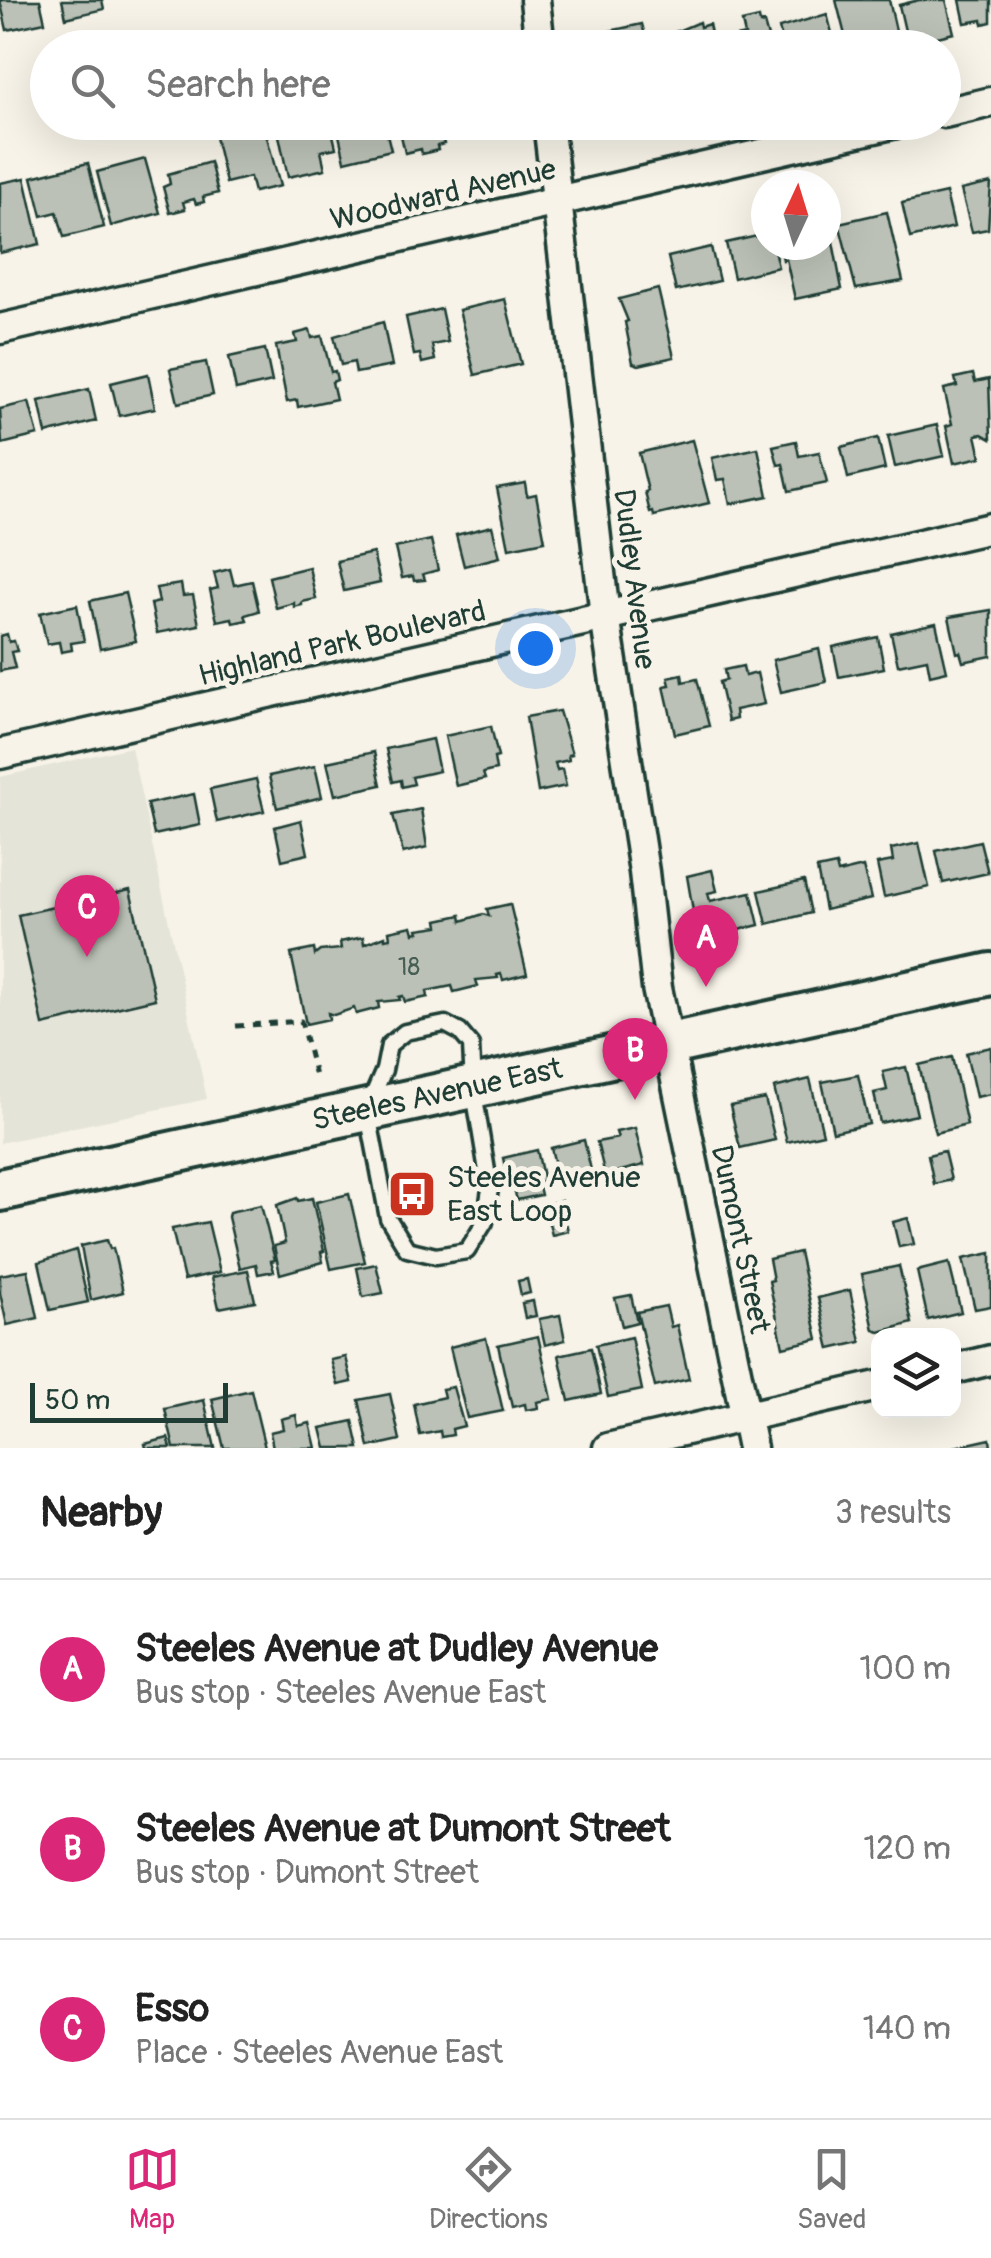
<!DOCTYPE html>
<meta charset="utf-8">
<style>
body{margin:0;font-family:Pangolin,sans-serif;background:#f6f6f6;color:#222}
.controls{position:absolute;right:30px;bottom:30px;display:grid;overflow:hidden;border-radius:20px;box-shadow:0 10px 40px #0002}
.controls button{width:90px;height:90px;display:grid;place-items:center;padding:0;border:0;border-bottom:2px solid #e0e0e0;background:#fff;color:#222;font:50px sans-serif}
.compass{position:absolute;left:751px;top:170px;width:90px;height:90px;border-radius:50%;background:#fff;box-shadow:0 10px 40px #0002;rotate:4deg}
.scale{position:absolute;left:30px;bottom:25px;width:198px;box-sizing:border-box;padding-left:10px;border:5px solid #1f3d34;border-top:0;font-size:28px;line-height:35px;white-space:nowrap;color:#1f3d34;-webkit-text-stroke:8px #f7f3e8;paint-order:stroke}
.you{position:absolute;left:535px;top:648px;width:35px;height:35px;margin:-25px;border:8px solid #fff;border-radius:50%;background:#1a73e8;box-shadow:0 0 0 15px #1a73e833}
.badge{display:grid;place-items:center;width:65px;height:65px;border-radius:50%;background:#db2777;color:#fff;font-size:32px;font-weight:700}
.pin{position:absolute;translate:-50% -82px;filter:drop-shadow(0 2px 5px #0008)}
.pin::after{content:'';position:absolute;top:52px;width:35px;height:30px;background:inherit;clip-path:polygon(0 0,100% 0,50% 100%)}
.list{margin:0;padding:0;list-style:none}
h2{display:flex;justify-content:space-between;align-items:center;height:130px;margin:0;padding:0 40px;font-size:42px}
h2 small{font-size:32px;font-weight:400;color:#767676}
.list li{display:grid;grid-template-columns:65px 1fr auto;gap:30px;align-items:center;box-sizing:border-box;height:180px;padding:0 40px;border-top:2px solid #e0e0e0}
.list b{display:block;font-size:38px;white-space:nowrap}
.list p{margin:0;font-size:32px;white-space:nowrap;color:#767676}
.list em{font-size:32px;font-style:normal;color:#767676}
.icon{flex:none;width:55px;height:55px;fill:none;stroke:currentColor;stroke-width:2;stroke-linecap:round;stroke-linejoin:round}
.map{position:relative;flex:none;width:991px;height:1448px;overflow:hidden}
.search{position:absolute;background:#fff;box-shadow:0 10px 40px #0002;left:30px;right:30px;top:30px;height:110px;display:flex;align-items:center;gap:25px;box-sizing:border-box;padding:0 35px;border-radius:55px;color:#767676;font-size:38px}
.sheet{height:670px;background:#fff}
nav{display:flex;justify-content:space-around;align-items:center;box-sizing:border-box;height:140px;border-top:2px solid #e0e0e0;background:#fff;font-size:28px;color:#767676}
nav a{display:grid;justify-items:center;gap:5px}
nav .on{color:#db2777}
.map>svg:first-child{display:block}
.built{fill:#e5e4d9}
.building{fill:#bbc1b6;stroke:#1f3d34;stroke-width:2.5}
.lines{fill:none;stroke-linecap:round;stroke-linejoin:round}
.lane-casing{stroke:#1f3d34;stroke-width:21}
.street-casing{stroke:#1f3d34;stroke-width:35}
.secondary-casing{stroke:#1f3d34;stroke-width:48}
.path{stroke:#1f3d34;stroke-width:5;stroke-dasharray:8 8;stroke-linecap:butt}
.lane{stroke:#f7f3e8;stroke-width:14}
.street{stroke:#f7f3e8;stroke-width:28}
.secondary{stroke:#f7f3e8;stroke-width:40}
.labels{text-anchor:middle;stroke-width:10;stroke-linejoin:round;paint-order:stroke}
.number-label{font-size:25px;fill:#465e54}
.street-label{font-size:30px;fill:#1f3d34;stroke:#f7f3e8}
.poi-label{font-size:30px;fill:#1f3d34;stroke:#f7f3e8;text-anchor:start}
</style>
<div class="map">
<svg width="991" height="1448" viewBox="0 0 991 1448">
<rect width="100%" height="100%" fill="#f7f3e8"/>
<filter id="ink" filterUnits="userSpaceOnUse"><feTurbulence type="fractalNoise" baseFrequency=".01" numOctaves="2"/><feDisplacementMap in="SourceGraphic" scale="20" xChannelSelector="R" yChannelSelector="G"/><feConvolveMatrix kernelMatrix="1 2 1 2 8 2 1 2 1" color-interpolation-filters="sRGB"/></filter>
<g filter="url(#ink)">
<polygon class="built" points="131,747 207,1099 0,1143 0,777"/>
<g class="building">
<polygon points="0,0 40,0 45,22 7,30"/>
<polygon points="62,0 102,0 104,9 66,18"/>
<polygon points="836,0 889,0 897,35 848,47"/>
<polygon points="919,0 946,0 954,33 908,44 899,5"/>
<polygon points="960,0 991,0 991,22 983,24 982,20 965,23"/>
<polygon points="827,14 836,48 784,48 779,28"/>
<polygon points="759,18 760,24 764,23 771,48 724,48 722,40 745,35 742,22"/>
<polygon points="699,22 700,27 709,24 714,48 671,48 670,42 677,40 675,32"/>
<polygon points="642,24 645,35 649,34 653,48 599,48 596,34"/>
<polygon points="263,122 280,186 254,192 250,177 226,183 212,124"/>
<polygon points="290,122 308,122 310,130 314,129 313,122 330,122 336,148 321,151 325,169 288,177 278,131 292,128"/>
<polygon points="336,122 384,122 391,150 345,161"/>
<polygon points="398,122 438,122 444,144 437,146 438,150 422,154 421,149 405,153"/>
<polygon points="459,122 501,122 502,126 463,136"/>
<polygon points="145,159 160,213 111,226 97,172"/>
<polygon points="210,162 218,193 203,197 204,202 196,204 194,199 183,202 185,209 170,213 163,187 170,184 168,174"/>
<polygon points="88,163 104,227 64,237 57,212 42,216 32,177"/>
<polygon points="25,178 40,244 0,253 0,183"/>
<polygon points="991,183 988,229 972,232 961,190"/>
<polygon points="946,193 954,227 910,238 902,203"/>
<polygon points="887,212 903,281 856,289 839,223"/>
<polygon points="830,226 842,289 795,299 786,259 783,260 780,245 826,245 826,227"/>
<polygon points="766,234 766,245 773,245 778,267 734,278 726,243"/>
<polygon points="711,247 719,281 676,291 668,257"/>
<polygon points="658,289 674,357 639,365 633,363 625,322 628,321 619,299"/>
<polygon points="505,299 521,364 475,375 459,310"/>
<polygon points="441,309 448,342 432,345 435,360 422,363 420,354 414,355 406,317"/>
<polygon points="383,322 392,366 356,373 354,362 341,365 334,336"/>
<polygon points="310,330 312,338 322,336 331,372 335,371 337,380 332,382 336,399 298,407 297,400 287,402 276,346 297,342 295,334"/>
<polygon points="265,349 272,382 236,390 229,357"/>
<polygon points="206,362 213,395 178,403 170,369"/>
<polygon points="148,374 155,408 119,416 111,383"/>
<polygon points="973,374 975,382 989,379 991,439 982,434 976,435 981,457 954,463 946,426 952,424 944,389 957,386 955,378"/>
<polygon points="89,389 96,421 46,434 39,401"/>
<polygon points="29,402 38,435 2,444 0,409"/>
<polygon points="937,425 944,456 895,467 888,436"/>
<polygon points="878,438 885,469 848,478 841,447"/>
<polygon points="692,440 709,503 654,516 653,512 650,513 645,492 648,491 639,453"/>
<polygon points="796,441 799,456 819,452 827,483 789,491 783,464 778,465 773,446"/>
<polygon points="758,448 768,496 730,504 725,479 717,480 712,458"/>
<polygon points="525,483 527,496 536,494 545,541 509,548 497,488"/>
<polygon points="492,526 500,557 464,566 456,535"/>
<polygon points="431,540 438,570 423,574 425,580 414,581 413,576 402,578 395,548"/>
<polygon points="373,553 380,583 344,591 337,561"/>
<polygon points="309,567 316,599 302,602 302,605 294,607 294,603 276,608 269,577"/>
<polygon points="230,569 234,585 252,581 259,611 245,615 247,620 233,623 232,618 217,621 210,590 218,588 214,573"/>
<polygon points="181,584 183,596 193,595 199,625 157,633 151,604 159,602 156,588"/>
<polygon points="125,593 136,641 100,649 90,601"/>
<polygon points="77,605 84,641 71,643 72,650 61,652 59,642 47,644 40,613"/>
<polygon points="991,610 991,656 963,662 960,652 957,653 949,617"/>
<polygon points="936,623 947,671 930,675 927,659 898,665 891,633"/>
<polygon points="7,634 9,642 14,641 17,651 11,652 15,668 0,671 0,636"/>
<polygon points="878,637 884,668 839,677 833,647"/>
<polygon points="819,649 826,682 781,692 773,660"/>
<polygon points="743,666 745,676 757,673 764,704 735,710 736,719 728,721 719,682 726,680 724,670"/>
<polygon points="682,674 683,682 697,679 709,726 675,734 664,686 670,685 668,677"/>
<polygon points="559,711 572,754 568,755 569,760 555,763 557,770 562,769 566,786 538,792 526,717"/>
<polygon points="491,726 498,757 494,758 496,770 483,773 485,779 456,786 445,736"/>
<polygon points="432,739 439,771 412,777 414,784 402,787 401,780 393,782 386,749"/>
<polygon points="374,752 381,785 335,795 327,762"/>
<polygon points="315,766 322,797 277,808 269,776"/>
<polygon points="256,779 264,811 217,822 210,789"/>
<polygon points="194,794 200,825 154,835 147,804"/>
<polygon points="421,809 427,847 403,853 393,815"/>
<polygon points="301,820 308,854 282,860 275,827"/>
<polygon points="980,841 988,873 943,883 936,851"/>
<polygon points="919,843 929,887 884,897 877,864 893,861 891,849"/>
<polygon points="836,865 838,873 863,867 871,899 825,910 817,869"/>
<polygon points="712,870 717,891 708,893 710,901 751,892 759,925 698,940 687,876"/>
<polygon points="804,881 811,913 767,924 759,891"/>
<polygon points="130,890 155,999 43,1025 18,915"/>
<polygon points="510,904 527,974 503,980 501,974 497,975 498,978 476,980 478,986 454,992 452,986 427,991 428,997 405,1002 403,996 399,997 400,1000 378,1002 379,1008 356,1014 354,1008 334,1015 328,1013 329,1019 306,1024 291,954 314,949 315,955 320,951 341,949 340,942 363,937 364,944 385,936 385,939 390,938 389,931 412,926 414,933 419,932 418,929 439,926 438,920 461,915 462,921 483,914 489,916 487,909"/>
<polygon points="991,1047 991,1094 976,1097 966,1053"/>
<polygon points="952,1057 967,1125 935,1133 919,1065"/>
<polygon points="906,1067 917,1115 880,1123 874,1093 887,1090 883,1072"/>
<polygon points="858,1075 869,1124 833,1132 822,1082"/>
<polygon points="810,1079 823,1134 787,1142 774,1088"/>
<polygon points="765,1099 775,1140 740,1148 730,1106"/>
<polygon points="635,1128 644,1165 605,1175 597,1142 618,1138 616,1132"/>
<polygon points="584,1140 591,1170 584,1171 587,1183 568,1187 565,1176 558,1177 551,1148"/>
<polygon points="537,1150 544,1181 538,1182 541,1195 517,1200 514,1189 510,1190 503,1158"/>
<polygon points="944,1151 951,1180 934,1184 928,1155"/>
<polygon points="349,1194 365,1262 331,1269 316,1202"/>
<polygon points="297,1198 298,1201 312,1198 324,1251 321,1252 323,1262 280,1274 274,1246 285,1243 277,1205"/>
<polygon points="561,1200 568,1231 552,1235 544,1205"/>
<polygon points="261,1205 275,1260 271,1261 274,1271 258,1274 256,1264 240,1268 228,1217 229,1212"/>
<polygon points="908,1218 914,1244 899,1247 893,1222"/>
<polygon points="208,1222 220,1272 184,1280 172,1229"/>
<polygon points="107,1240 110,1249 113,1248 123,1292 91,1300 81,1246"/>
<polygon points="76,1250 88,1302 50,1310 39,1262"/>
<polygon points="799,1252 818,1339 783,1347 769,1281 773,1280 769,1259"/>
<polygon points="991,1253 991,1306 975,1309 963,1259"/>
<polygon points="949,1263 961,1312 928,1320 917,1271"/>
<polygon points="376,1264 383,1293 363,1297 357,1268"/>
<polygon points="899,1266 912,1323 880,1332 874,1330 862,1274"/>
<polygon points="28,1270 38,1318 7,1325 0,1293 0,1275"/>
<polygon points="248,1270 255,1301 219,1308 212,1277"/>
<polygon points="527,1279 530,1293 521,1295 518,1281"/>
<polygon points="850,1290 861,1342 830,1349 818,1298"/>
<polygon points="631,1295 637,1322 622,1326 615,1298"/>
<polygon points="533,1301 536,1316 525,1318 522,1303"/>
<polygon points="666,1306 671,1327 677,1325 689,1379 655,1387 637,1312"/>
<polygon points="560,1315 565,1340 545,1345 539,1319"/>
<polygon points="538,1336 552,1399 537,1402 538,1408 526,1410 525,1404 512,1407 498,1345"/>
<polygon points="631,1337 642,1390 608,1397 596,1345"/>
<polygon points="486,1338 503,1411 467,1418 450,1347"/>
<polygon points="591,1348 601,1394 569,1401 559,1355"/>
<polygon points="346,1357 352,1382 338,1385 331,1360"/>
<polygon points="453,1387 464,1426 452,1429 453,1435 441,1437 440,1431 420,1435 414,1404 444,1397 442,1389"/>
<polygon points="251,1390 265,1448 224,1448 212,1399"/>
<polygon points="390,1394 400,1440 369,1447 359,1400"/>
<polygon points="204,1400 215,1448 174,1448 165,1409"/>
<polygon points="296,1415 298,1426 310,1423 316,1448 273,1448 270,1432 283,1429 281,1419"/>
<polygon points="353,1421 359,1448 326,1448 321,1428"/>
<polygon points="168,1438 171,1448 146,1448 145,1444"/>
<polygon points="990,1439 991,1448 950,1448"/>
</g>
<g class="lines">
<g class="lane-casing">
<polygon id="lane" points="445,1024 460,1032 471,1045 473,1086 490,1189 485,1222 467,1251 436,1256 407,1249 388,1218 367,1109 384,1070 389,1045 405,1032"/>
</g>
<g class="street-casing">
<g id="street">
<polyline points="535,0 540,48"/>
<polyline points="944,113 991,102"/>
<polyline points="548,122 605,616 644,872 657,988 752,1448"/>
<polyline points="0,329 901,122"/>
<polyline points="0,754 991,528"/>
<polyline points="954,1369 991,1360"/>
<polyline points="608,1448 878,1386"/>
</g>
</g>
<g class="secondary-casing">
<polyline id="secondary" points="0,1190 991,974"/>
</g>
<polyline class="path" points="236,1026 301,1021 316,1080"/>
<use href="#lane" class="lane"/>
<use href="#street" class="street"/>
<use href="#secondary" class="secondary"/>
</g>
</g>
<defs>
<g id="bus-square" transform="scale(2.5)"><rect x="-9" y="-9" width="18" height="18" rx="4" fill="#c8321e" stroke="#f7f3e8"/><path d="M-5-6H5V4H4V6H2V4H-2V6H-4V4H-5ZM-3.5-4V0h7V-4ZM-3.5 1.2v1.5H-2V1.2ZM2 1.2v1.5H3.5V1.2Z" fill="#fff"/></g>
</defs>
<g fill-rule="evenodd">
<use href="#bus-square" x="412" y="1194"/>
</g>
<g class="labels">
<g class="number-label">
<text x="409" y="975">18</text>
</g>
<g class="street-label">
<text transform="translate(443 194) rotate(-13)" y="10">Woodward Avenue</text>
<text transform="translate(635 579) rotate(83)" y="10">Dudley Avenue</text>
<text transform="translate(342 643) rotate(-13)" y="10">Highland Park Boulevard</text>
<text transform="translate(437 1094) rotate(-12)" y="10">Steeles Avenue East</text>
<text transform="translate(741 1239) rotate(78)" y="10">Dumont Street</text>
</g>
<g class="poi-label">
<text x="447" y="1187">Steeles Avenue<tspan x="447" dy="34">East Loop</tspan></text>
</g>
</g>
</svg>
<div class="controls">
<button><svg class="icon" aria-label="layers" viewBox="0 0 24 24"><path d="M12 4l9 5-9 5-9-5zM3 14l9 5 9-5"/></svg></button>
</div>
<svg class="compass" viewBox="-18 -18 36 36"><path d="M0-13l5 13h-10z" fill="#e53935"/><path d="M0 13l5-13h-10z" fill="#767676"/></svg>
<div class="scale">50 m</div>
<div class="you"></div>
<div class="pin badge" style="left:706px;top:987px">A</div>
<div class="pin badge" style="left:635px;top:1100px">B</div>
<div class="pin badge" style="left:87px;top:957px">C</div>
<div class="search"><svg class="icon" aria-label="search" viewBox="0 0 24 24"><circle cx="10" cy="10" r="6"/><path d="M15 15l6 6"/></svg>Search here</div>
</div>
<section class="sheet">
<h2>Nearby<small>3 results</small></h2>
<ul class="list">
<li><span class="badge">A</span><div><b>Steeles Avenue at Dudley Avenue</b><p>Bus stop · Steeles Avenue East</p></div><em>100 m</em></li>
<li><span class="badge">B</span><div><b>Steeles Avenue at Dumont Street</b><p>Bus stop · Dumont Street</p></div><em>120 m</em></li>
<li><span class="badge">C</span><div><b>Esso</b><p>Place · Steeles Avenue East</p></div><em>140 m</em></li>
</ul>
</section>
<nav>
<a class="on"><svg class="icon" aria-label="map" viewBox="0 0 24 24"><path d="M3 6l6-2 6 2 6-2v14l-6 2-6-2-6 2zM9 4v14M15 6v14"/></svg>Map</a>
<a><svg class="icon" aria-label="directions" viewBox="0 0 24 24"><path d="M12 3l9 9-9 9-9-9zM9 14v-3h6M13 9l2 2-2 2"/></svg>Directions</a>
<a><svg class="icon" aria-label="saved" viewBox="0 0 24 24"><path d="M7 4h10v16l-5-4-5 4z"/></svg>Saved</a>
</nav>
